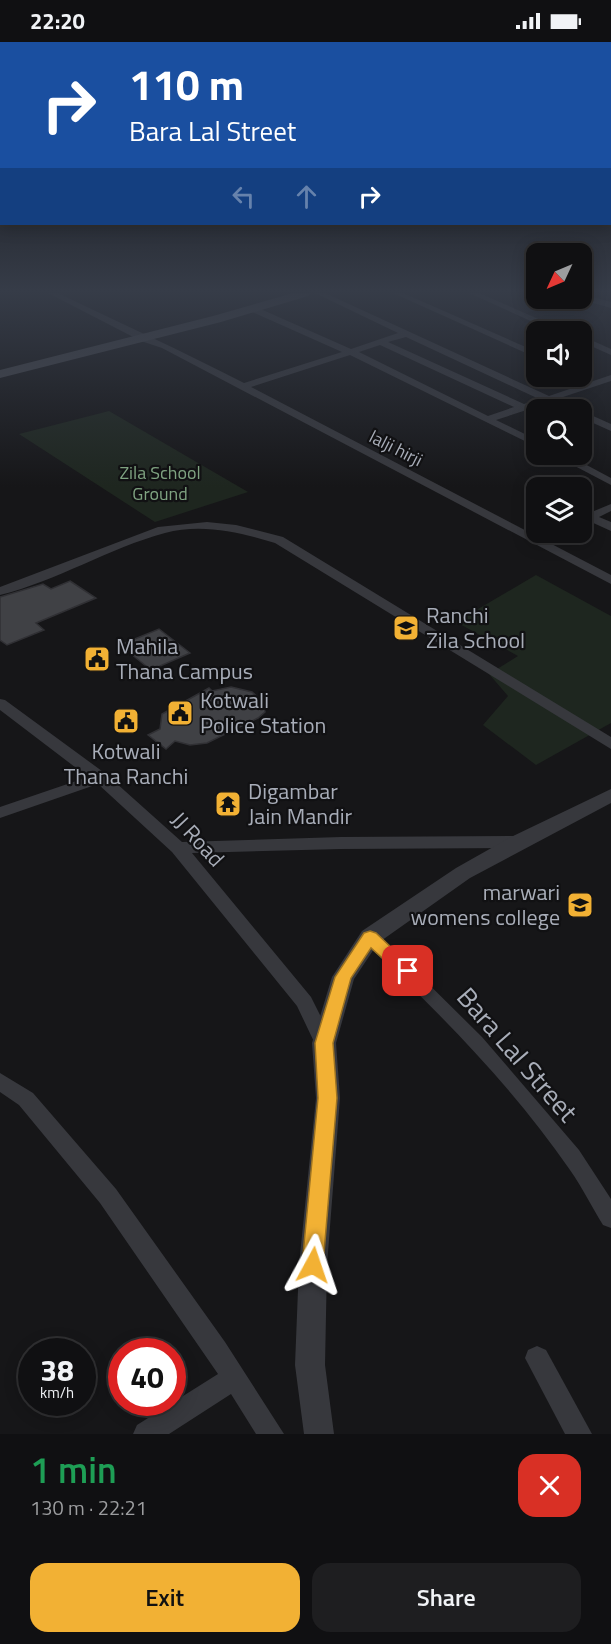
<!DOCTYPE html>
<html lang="en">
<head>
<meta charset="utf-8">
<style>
  body { margin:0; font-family:"Titillium Web",sans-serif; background:#1e1e20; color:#f1f3f6; height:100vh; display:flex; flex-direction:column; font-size:22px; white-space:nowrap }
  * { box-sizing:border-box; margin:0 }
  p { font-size:20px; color:#9c9d9f }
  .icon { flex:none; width:33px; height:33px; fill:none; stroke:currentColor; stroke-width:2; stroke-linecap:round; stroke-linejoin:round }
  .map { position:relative; height:1392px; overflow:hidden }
  .details { display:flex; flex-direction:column; background:#101012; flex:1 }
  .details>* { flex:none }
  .guide { position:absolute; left:0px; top:0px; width:612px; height:183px; box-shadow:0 3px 15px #0003,0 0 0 2px #303032; background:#1a4fa0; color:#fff; overflow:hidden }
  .needle { width:39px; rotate:226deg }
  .buttons { position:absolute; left:526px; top:201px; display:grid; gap:12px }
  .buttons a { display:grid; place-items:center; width:66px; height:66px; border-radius:12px; background:#101012; box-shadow:0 3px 15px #0003,0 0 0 2px #303032; font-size:30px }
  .speed { position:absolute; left:18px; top:1296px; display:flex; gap:12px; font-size:30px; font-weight:700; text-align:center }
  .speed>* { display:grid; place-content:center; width:78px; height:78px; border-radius:50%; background:#101012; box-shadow:0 3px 15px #0003,0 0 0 2px #303032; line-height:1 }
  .speed small { font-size:15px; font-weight:400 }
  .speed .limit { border:9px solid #d22; background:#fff; color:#111 }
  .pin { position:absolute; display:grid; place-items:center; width:51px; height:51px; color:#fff; margin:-26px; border-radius:12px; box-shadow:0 3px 9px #0006 }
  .me { position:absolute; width:66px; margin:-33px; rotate:5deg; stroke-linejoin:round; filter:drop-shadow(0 0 4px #0008) }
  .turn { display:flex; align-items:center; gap:21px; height:126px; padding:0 30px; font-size:27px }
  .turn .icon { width:78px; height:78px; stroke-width:2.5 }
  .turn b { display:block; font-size:42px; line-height:51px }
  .lanes { display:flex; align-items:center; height:57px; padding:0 30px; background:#0003; justify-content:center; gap:30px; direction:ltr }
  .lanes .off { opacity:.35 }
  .round { display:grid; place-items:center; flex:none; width:63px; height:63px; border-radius:18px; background:#1e1e20 }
  .overview { display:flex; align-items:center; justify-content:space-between; height:102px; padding:0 30px }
  h1 { font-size:36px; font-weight:600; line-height:45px; color:#1e9e55 }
  .cta { display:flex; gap:12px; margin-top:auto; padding:12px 30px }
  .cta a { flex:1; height:69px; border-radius:18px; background:#f2b134; color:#111; font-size:24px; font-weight:600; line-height:69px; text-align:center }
  .cta a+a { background:#1e1e20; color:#f1f3f6 }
  .status { display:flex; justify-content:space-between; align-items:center; height:42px; padding:0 30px; background:#101012; direction:ltr }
  .status svg { height:16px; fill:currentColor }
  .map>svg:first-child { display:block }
</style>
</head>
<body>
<div class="status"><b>22:20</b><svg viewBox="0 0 49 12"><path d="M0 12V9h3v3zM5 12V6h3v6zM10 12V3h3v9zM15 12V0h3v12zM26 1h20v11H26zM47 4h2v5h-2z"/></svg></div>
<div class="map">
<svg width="611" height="1392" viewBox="0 0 611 1392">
  <rect width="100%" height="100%" fill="#161618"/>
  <!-- green -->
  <g fill="#1e261f">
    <polygon points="109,369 248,450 155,480 19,392"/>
    <polygon points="536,533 611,574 611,681 536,723 483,683 508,654 489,632 518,614 456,580"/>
  </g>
  <!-- building -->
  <g fill="#404145" stroke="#303034" stroke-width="1.5">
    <polygon points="70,539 96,556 36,581 44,588 7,603 0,598 0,555 43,542 51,547"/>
    <polygon points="159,587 190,611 151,628 120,603"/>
    <polygon points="231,645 252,650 263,660 265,670 258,676 207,701 190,703 175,699 166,707 148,693 160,687 162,672 209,646 212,649"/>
  </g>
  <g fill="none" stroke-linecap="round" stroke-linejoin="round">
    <!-- minor -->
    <g fill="#37383d" fill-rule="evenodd">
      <path d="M 48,251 L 58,251 C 120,281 182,309 244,341 L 342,310 L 250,269 L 250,265 L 256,265 L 351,307 L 398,291 L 315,251 L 325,251 L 549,354 L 611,333 L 611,339 L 557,357 L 577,368 L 563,368 L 548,361 L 496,378 L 537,398 L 537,405 L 350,313 L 251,345 L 611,533 L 611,542 L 162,306 L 141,299 ZM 406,295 L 539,357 L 524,362 L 388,300 ZM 380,303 L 514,365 L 488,374 L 359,310 Z"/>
      <polygon points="393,251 403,251 537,310 537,316"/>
      <polygon points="469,251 479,251 568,290 555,290"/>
      <polygon points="582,252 611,260 611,266 579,257 582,256"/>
      <polygon points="582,294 611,307 611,313 582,300"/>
      <polygon points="582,369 611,382 611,389 582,376"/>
      <polygon points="552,412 566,412 611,436 611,443"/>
      <polygon points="611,462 611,469 599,475 611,480 611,489 589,479 582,482 582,474"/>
      <path d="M 207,480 L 236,483 L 283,495 L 611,695 L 611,707 L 275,501 C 240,490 201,481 165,491 C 109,506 57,539 0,553 L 0,545 L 158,485 Z"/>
      <polygon points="0,657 5,658 106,732 182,800 341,795 518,794 524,796 526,800 524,804 518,806 341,807 192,811 311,955 334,1001 331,1006 324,1009 317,1006 297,964 172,810 98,742 0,776 0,765 88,735 0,668"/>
      <path d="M 370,888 L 376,890 L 482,995 L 579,1108 L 611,1157 L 611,1186 L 603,1183 C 592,1165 582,1145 570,1128 C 512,1044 438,969 364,900 L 361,895 L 364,890 Z"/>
      <polygon points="0,1031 33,1051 116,1147 225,1300 284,1392 256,1392 231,1352 169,1392 133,1392 137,1383 218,1332 100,1161 19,1063 0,1050"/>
      <polygon points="537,1304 546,1308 592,1392 565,1392 525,1316 528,1308"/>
    </g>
    <!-- tertiary -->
    <polygon fill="#37383d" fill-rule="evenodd" points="611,747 611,761 470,836 378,901 354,937 336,1001 340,1056 327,1223 325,1323 334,1392 304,1392 295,1323 299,1223 316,1056 312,1001 332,935 362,889 456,826 511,795"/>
    <!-- secondary -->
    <polygon fill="#45474d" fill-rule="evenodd" points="293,251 310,251 308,254 221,280 0,336 0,328 213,274"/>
  </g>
  <!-- sky -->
  <linearGradient id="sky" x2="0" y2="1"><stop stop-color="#0c0c0d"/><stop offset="0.56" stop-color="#363c48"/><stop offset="1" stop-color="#363c48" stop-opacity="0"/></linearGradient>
  <rect width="611" height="445" fill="url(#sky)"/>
  <!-- route -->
  <polygon fill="#f2b134" stroke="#9d7322" stroke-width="1.5" points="370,889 376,891 416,929 414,934 408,936 402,934 371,906 351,936 333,1001 337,1056 323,1223 320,1230 313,1232 305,1230 302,1223 318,1056 315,1001 335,935 364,891"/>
  <!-- icons -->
  <defs>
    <g id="school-square" transform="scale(1.35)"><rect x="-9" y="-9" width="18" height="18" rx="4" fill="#f2b134" stroke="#111113"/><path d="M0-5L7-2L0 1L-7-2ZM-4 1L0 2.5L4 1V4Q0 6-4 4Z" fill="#111"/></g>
    <g id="civic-square" transform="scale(1.35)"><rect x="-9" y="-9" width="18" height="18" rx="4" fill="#f2b134" stroke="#111113"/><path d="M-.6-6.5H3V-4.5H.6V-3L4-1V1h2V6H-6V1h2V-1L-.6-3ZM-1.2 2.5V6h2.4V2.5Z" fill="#111"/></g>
    <g id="temple-square" transform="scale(1.35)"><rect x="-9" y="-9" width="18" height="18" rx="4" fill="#f2b134" stroke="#111113"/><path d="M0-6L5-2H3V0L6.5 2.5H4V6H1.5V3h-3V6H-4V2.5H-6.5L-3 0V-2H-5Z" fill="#111"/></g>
    <g id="university-square" transform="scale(1.35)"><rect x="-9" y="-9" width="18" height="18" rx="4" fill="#f2b134" stroke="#111113"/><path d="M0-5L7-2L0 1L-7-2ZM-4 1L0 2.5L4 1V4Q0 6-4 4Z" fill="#111"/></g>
  </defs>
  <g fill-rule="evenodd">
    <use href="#school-square" x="406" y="586"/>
    <use href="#civic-square" x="97" y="617"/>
    <use href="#civic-square" x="180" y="671"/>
    <use href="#civic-square" x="126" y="679"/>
    <use href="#temple-square" x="228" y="762"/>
    <use href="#university-square" x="580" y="863"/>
  </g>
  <g text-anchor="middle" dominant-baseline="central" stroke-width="4.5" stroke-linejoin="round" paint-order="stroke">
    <!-- far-street labels -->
    <g font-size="18" fill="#a8adb8" stroke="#111113">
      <text transform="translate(396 406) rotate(27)">lalji hirji</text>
    </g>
    <!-- far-park labels -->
    <g font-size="18" fill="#7fa381" stroke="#111113">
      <text x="160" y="430">Zila School<tspan x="160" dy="21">Ground</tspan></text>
    </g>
    <!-- poi labels -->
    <g font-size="22" fill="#a8adb8" stroke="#111113" text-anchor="start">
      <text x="426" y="573">Ranchi<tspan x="426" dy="25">Zila School</tspan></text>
      <text x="116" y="604">Mahila<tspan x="116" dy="25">Thana Campus</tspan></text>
      <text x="200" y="658">Kotwali<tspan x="200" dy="25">Police Station</tspan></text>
      <text x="126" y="709" text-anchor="middle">Kotwali<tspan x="126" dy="25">Thana Ranchi</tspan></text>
      <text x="248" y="749">Digambar<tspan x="248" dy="25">Jain Mandir</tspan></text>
      <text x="560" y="850" text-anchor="end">marwari<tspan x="560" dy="25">womens college</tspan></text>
    </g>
    <!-- street labels -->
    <g font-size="22" fill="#a8adb8" stroke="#111113">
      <text transform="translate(198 797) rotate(47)">JJ Road</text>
    </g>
    <!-- near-street labels -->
    <g font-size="27" fill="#a8adb8" stroke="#111113">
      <text transform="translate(518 1012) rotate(49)">Bara Lal Street</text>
    </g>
  </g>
</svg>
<div class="buttons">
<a><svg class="needle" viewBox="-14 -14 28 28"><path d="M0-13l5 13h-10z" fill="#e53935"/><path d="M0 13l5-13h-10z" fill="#9c9d9f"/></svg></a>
<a><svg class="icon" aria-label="sound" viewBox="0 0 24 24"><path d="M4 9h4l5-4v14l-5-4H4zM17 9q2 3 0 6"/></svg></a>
<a><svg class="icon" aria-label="search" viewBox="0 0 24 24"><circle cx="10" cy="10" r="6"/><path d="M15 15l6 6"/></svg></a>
<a><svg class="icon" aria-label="layers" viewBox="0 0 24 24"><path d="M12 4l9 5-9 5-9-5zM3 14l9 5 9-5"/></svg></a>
</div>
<div class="speed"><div>38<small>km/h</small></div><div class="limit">40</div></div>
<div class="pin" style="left:408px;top:929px;background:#d93025"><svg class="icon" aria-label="arrive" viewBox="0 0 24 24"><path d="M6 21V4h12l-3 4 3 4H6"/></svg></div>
<svg class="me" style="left:313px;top:1223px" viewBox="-20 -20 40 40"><path d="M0-17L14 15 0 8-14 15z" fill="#f2b134" stroke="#fff" stroke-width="4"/></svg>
<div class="guide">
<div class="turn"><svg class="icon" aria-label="right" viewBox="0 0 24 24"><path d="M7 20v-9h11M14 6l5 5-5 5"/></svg><div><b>110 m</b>Bara Lal Street</div></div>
<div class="lanes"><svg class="icon off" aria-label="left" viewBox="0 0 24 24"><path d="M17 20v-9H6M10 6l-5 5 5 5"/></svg><svg class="icon off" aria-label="ahead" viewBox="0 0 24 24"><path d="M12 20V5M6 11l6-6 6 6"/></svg><svg class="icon" aria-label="right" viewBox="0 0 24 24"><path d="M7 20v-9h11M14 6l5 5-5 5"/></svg></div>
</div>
</div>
<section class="details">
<div class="overview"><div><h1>1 min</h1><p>130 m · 22:21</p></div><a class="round" style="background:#d93025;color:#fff"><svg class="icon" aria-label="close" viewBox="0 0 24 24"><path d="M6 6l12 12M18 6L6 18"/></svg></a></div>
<div class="cta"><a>Exit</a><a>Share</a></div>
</section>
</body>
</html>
